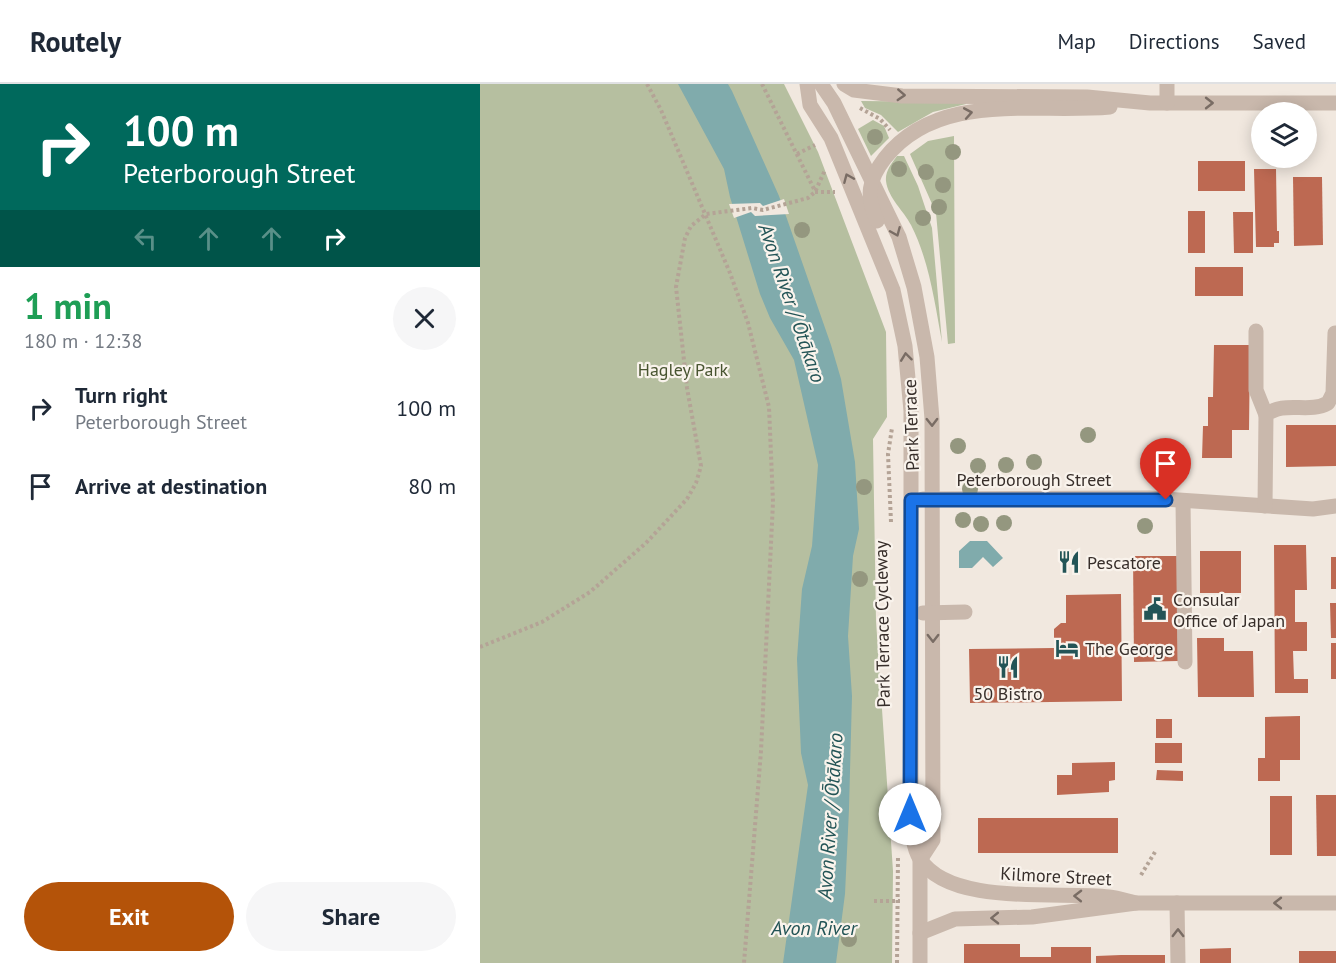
<!DOCTYPE html>
<html lang="en">
<head>
<meta charset="utf-8">
<style>
  body { margin:0; font-family:"PT Sans",sans-serif; background:#f6f6f7; color:#1f2937; height:100vh; display:flex; flex-direction:column; font-size:22px; white-space:nowrap }
  * { box-sizing:border-box; margin:0 }
  p { font-size:20px; color:#747a83 }
  .icon { flex:none; width:33px; height:33px; fill:none; stroke:currentColor; stroke-width:2; stroke-linecap:round; stroke-linejoin:round }
  .map { position:relative; flex:1; overflow:hidden }
  .side { display:flex; flex-direction:column; background:#fff; width:480px }
  .side>* { flex:none }
  .guide { background:#00695c; color:#fff; overflow:hidden }
  .fabs { position:absolute; left:771px; top:18px; display:grid; gap:12px }
  .fabs a { display:grid; place-items:center; width:66px; height:66px; border-radius:50%; background:#fff; box-shadow:0 3px 15px #0003; font-size:30px }
  .pin { position:absolute; display:grid; place-items:center; width:51px; height:51px; color:#fff; margin:-62px -26px; border-radius:50% 50% 50% 0; rotate:-45deg; box-shadow:0 0 6px #0007 }
  .pin .icon { rotate:45deg }
  .me { position:absolute; width:66px; margin:-33px; rotate:0deg; stroke-linejoin:round; filter:drop-shadow(0 0 4px #0008) }
  .turn { display:flex; align-items:center; gap:21px; height:126px; padding:0 24px; font-size:27px }
  .turn .icon { width:78px; height:78px; stroke-width:2.5 }
  .turn b { display:block; font-size:42px; line-height:51px }
  .lanes { display:flex; align-items:center; height:57px; padding:0 24px; background:#0003; justify-content:center; gap:30px; direction:ltr }
  .lanes .off { opacity:.35 }
  .round { display:grid; place-items:center; flex:none; width:63px; height:63px; border-radius:32px; background:#f6f6f7 }
  .head { display:flex; align-items:center; justify-content:space-between; height:102px; padding:0 24px }
  h1 { font-size:36px; font-weight:700; line-height:45px; color:#1e9e55 }
  .cta { display:flex; gap:12px; margin-top:auto; padding:12px 24px }
  .cta a { flex:1; height:69px; border-radius:36px; background:#b45309; color:#fff; font-size:24px; font-weight:700; line-height:69px; text-align:center }
  .cta a+a { background:#f6f6f7; color:#1f2937 }
  ul { padding:0; list-style:none }
  li { display:flex; align-items:center; gap:18px; height:78px; padding:0 24px }
  li div { flex:1 }
  li b { display:block; font-size:22px }
  li em { font-style:normal }
  header { display:flex; align-items:center; gap:36px; box-sizing:border-box; height:84px; padding:0 30px; background:#fff; border-bottom:2px solid #e0e1e3 }
  header strong { font-size:28px }
  nav { display:flex; gap:33px; margin-inline-start:auto; font-size:21px }
  main { display:flex; flex:1; min-height:0 }
  .map>svg:first-child { display:block }
</style>
</head>
<body>
<header>
<strong>Routely</strong>
<nav><a>Map</a><a>Directions</a><a>Saved</a></nav>
</header>
<main>
<section class="side">
<div class="guide">
<div class="turn"><svg class="icon" aria-label="right" viewBox="0 0 24 24"><path d="M7 20v-9h11M14 6l5 5-5 5"/></svg><div><b>100 m</b>Peterborough Street</div></div>
<div class="lanes"><svg class="icon off" aria-label="left" viewBox="0 0 24 24"><path d="M17 20v-9H6M10 6l-5 5 5 5"/></svg><svg class="icon off" aria-label="ahead" viewBox="0 0 24 24"><path d="M12 20V5M6 11l6-6 6 6"/></svg><svg class="icon off" aria-label="ahead" viewBox="0 0 24 24"><path d="M12 20V5M6 11l6-6 6 6"/></svg><svg class="icon" aria-label="right" viewBox="0 0 24 24"><path d="M7 20v-9h11M14 6l5 5-5 5"/></svg></div>
</div>
<div class="head"><div><h1>1 min</h1><p>180 m · 12:38</p></div><a class="round"><svg class="icon" aria-label="close" viewBox="0 0 24 24"><path d="M6 6l12 12M18 6L6 18"/></svg></a></div>
<ul>
<li><svg class="icon" aria-label="right" viewBox="0 0 24 24"><path d="M7 20v-9h11M14 6l5 5-5 5"/></svg><div><b>Turn right</b><p>Peterborough Street</p></div><em>100 m</em></li>
<li><svg class="icon" aria-label="arrive" viewBox="0 0 24 24"><path d="M6 21V4h12l-3 4 3 4H6"/></svg><div><b>Arrive at destination</b></div><em>80 m</em></li>
</ul>
<div class="cta"><a>Exit</a><a>Share</a></div>
</section>
<div class="map">
<svg width="856" height="879" viewBox="0 0 856 879">
  <rect width="100%" height="100%" fill="#f1e8df"/>
  <!-- green -->
  <g fill="#b6bfa0">
    <polygon points="0,0 304,0 338,68 406,248 407,333 393,355 396,537 413,787 412,879 0,879"/>
    <polygon points="381,17 486,18 486,20 453,28 418,48 401,31 385,24"/>
    <polygon points="393,36 404,42 409,54 391,72 378,45"/>
    <polygon points="474,52 475,259 468,260 456,129 430,70 448,57"/>
    <path d="M 417,72 L 424,72 L 438,102 L 452,144 L 462,258 C 455,220 449,176 431,141 C 424,127 408,114 406,97 C 405,87 412,79 417,72 Z"/>
  </g>
  <!-- water -->
  <g fill="#80abac">
    <polygon points="198,0 248,0 252,7 299,112 351,261 361,295 375,378 379,445 373,472 368,552 372,612 369,725 365,810 356,879 303,879 328,701 321,669 317,575 322,505 332,462 338,381 314,276 290,234 280,210 250,113 244,85"/>
    <polygon points="490,457 507,457 523,474 513,483 503,473 492,484 479,484 479,467"/>
  </g>
  <!-- pier -->
  <polygon fill="#f1e8df" points="304,115 309,130 275,132 271,128 254,134 249,120 280,119 283,122"/>
  <!-- building -->
  <g fill="#bd6952">
    <rect x="718" y="77" width="47" height="30"/>
    <polygon points="774,85 796,85 797,147 799,147 799,159 794,159 794,163 776,163"/>
    <polygon points="813,93 842,93 843,161 814,162"/>
    <rect x="708" y="127" width="17" height="42"/>
    <polygon points="753,128 773,128 773,169 754,169"/>
    <rect x="715" y="183" width="48" height="29"/>
    <polygon points="734,261 770,261 769,346 752,346 752,374 722,374 723,342 728,342 728,313 733,313"/>
    <polygon points="806,341 856,341 856,382 806,383"/>
    <polygon points="794,461 826,461 827,506 815,506 815,538 827,538 827,567 813,567 814,595 828,595 828,609 795,609"/>
    <rect x="720" y="467" width="41" height="42"/>
    <polygon points="653,472 697,472 698,577 654,578"/>
    <rect x="851" y="473" width="5" height="32"/>
    <polygon points="641,510 642,617 490,619 489,565 574,564 574,545 581,539 586,539 586,511"/>
    <polygon points="850,519 856,519 856,554 851,554"/>
    <polygon points="717,554 744,554 744,567 773,567 774,613 718,613"/>
    <rect x="851" y="559" width="5" height="36"/>
    <polygon points="820,632 820,676 800,676 800,697 778,697 778,674 785,674 785,633"/>
    <rect x="676" y="635" width="16" height="19"/>
    <rect x="675" y="659" width="27" height="20"/>
    <polygon points="635,678 635,696 629,697 629,708 577,711 577,691 592,691 592,679"/>
    <polygon points="677,686 703,687 703,697 676,696"/>
    <polygon points="836,711 856,711 856,772 837,772"/>
    <rect x="790" y="712" width="22" height="59"/>
    <rect x="498" y="734" width="140" height="35"/>
    <polygon points="484,860 540,860 540,873 571,873 571,863 611,863 611,879 484,879"/>
    <polygon points="751,864 751,879 720,879 720,865"/>
    <rect x="819" y="867" width="37" height="12"/>
    <polygon points="641,871 685,871 685,879 616,879 616,872"/>
  </g>
  <g fill="none" stroke-linecap="round" stroke-linejoin="round">
    <!-- path -->
    <g stroke="#b4a396" stroke-width="4" stroke-dasharray="3 3" stroke-linecap="butt">
      <polyline points="167,0 181,26 250,189 268,239 289,323 293,418 281,667 264,879"/>
      <polyline points="282,0 335,107"/>
      <polyline points="380,24 400,35 410,46"/>
      <polyline points="317,70 335,61"/>
      <polyline points="335,108 355,108"/>
      <polyline points="411,438 408,370 412,344"/>
      <polyline points="0,563 62,538 110,508 166,459 207,415 216,399 221,382 207,304 196,203 205,154 211,142 226,130 272,124 283,126 328,114 335,108 345,86"/>
      <polyline points="661,791 675,768"/>
      <polyline points="394,817 420,817"/>
      <polyline points="417,879 418,772"/>
    </g>
    <!-- minor -->
    <g stroke="#c9b8ac" stroke-width="15">
      <path d="M 327,0 L 330,21 L 351,54 L 413,206 L 425,262 L 431,327 L 431,730 C 432,745 432,762 440,775 C 470,823 581,807 629,813 C 638,814 647,817 656,819"/>
      <polyline points="341,0 354,19 419,153 434,203 447,273 452,335 453,756 440,776 440,879"/>
      <polyline points="364,0 374,6 422,12 607,13 670,19 856,19"/>
      <polyline points="687,0 687,19"/>
      <path d="M 397,137 C 386,112 388,96 405,74 C 459,6 554,30 630,23"/>
      <polyline points="776,247 776,306 786,331"/>
      <polyline points="443,415 669,414 833,425 856,422"/>
      <polyline points="703,417 705,578"/>
      <path d="M 785,422 L 786,331 C 804,316 829,330 848,319 L 853,309 L 855,249"/>
      <polyline points="443,529 485,528"/>
      <polyline points="697,819 698,879"/>
      <polyline points="440,849 475,835 552,833 656,819 856,819"/>
    </g>
  </g>
  <!-- trees -->
  <g fill="#94977f">
    <circle cx="395" cy="53" r="8"/>
    <circle cx="473" cy="68" r="8"/>
    <circle cx="419" cy="85" r="8"/>
    <circle cx="446" cy="88" r="8"/>
    <circle cx="463" cy="101" r="8"/>
    <circle cx="459" cy="123" r="8"/>
    <circle cx="443" cy="134" r="8"/>
    <circle cx="322" cy="146" r="8"/>
    <circle cx="608" cy="351" r="8"/>
    <circle cx="478" cy="362" r="8"/>
    <circle cx="554" cy="378" r="8"/>
    <circle cx="526" cy="381" r="8"/>
    <circle cx="498" cy="382" r="8"/>
    <circle cx="384" cy="403" r="8"/>
    <circle cx="490" cy="405" r="8"/>
    <circle cx="483" cy="436" r="8"/>
    <circle cx="524" cy="439" r="8"/>
    <circle cx="501" cy="440" r="8"/>
    <circle cx="665" cy="442" r="8"/>
    <circle cx="380" cy="495" r="8"/>
    <circle cx="369" cy="855" r="8"/>
  </g>
  <!-- one-way arrows -->
  <defs><path id="oneway-chevron" d="M-2-3.5L2.5 0L-2 3.5" fill="none" stroke-width="1.6" stroke-linecap="round" stroke-linejoin="round" transform="scale(1.5)"/></defs>
  <g stroke="#796c64">
    <use href="#oneway-chevron" transform="translate(421 11) rotate(3)"/>
    <use href="#oneway-chevron" transform="translate(729 19)"/>
    <use href="#oneway-chevron" transform="translate(488 29) rotate(-10)"/>
    <use href="#oneway-chevron" transform="translate(368 94) rotate(-113)"/>
    <use href="#oneway-chevron" transform="translate(416 148) rotate(67)"/>
    <use href="#oneway-chevron" transform="translate(426 273) rotate(-97)"/>
    <use href="#oneway-chevron" transform="translate(452 338) rotate(89)"/>
    <use href="#oneway-chevron" transform="translate(453 554) rotate(90)"/>
    <use href="#oneway-chevron" transform="translate(598 812) rotate(-179)"/>
    <use href="#oneway-chevron" transform="translate(798 819) rotate(180)"/>
    <use href="#oneway-chevron" transform="translate(515 834) rotate(179)"/>
    <use href="#oneway-chevron" transform="translate(698 849) rotate(-90)"/>
  </g>
  <g fill="none" stroke-linecap="round" stroke-linejoin="round">
    <!-- route casing -->
    <g stroke="#114b97" stroke-width="15">
      <polyline id="route" points="430,730 431,416 686,416"/>
    </g>
    <!-- route -->
    <use href="#route" stroke="#1a73e8" stroke-width="10"/>
  </g>
  <!-- icons -->
  <defs>
    <g id="restaurant-bare" transform="scale(1.8)"><path d="M-5-6h1v4h1v-4h1v4h1v-4h1v5L-1.5 .5V6h-2V.5L-5-1ZM5-6V6H3V1.5H1.5Q1.5-4 5-6Z" fill="#235456" stroke="#f9f3ec" stroke-width="2.5" paint-order="stroke"/></g>
    <g id="civic-bare" transform="scale(1.8)"><path d="M-.6-6.5H3V-4.5H.6V-3L4-1V1h2V6H-6V1h2V-1L-.6-3ZM-1.2 2.5V6h2.4V2.5Z" fill="#235456" stroke="#f9f3ec" stroke-width="2.5" paint-order="stroke"/></g>
    <g id="hotel-bare" transform="scale(1.8)"><path d="M-6-4.5h1.5V1H6V5H4.5V3h-9V5H-6ZM-4 0a1.8 1.8 0 1 1 3.6 0ZM.5 0V-2.5h3Q6-2.5 6 0Z" fill="#235456" stroke="#f9f3ec" stroke-width="2.5" paint-order="stroke"/></g>
  </defs>
  <g fill-rule="evenodd">
    <use href="#restaurant-bare" x="589" y="478"/>
    <use href="#civic-bare" x="675" y="525"/>
    <use href="#hotel-bare" x="587" y="564"/>
    <use href="#restaurant-bare" x="528" y="583"/>
  </g>
  <g text-anchor="middle" dominant-baseline="central" stroke-width="4.5" stroke-linejoin="round" paint-order="stroke">
    <!-- park labels -->
    <g font-size="18" fill="#485430" stroke="#f9f3ec">
      <text x="203" y="285">Hagley Park</text>
    </g>
    <!-- street labels -->
    <g font-size="18" fill="#372e2a" stroke="#f9f3ec">
      <text transform="translate(431 341) rotate(-92)">Park Terrace</text>
      <text x="554" y="395">Peterborough Street</text>
      <text transform="translate(402 540) rotate(-91)">Park Terrace Cycleway</text>
      <text transform="translate(576 792) rotate(3)">Kilmore Street</text>
    </g>
    <!-- poi labels -->
    <g font-size="18" fill="#372e2a" stroke="#f9f3ec" text-anchor="start">
      <text x="607" y="478">Pescatore</text>
      <text x="693" y="515">Consular<tspan x="693" dy="21">Office of Japan</tspan></text>
      <text x="605" y="564">The George</text>
      <text x="528" y="609" text-anchor="middle">50 Bistro</text>
    </g>
    <!-- water labels -->
    <g font-size="20" font-style="italic" fill="#235456" stroke="#f9f3ec">
      <text transform="translate(312 219) rotate(71)">Avon River / Ōtākaro</text>
      <text transform="translate(350 732) rotate(-86)">Avon River / Ōtākaro</text>
      <text x="334" y="844">Avon River</text>
    </g>
  </g>
</svg>
<div class="fabs">
<a><svg class="icon" aria-label="layers" viewBox="0 0 24 24"><path d="M12 4l9 5-9 5-9-5zM3 14l9 5 9-5"/></svg></a>
</div>
<div class="pin" style="left:686px;top:416px;background:#d93025"><svg class="icon" aria-label="arrive" viewBox="0 0 24 24"><path d="M6 21V4h12l-3 4 3 4H6"/></svg></div>
<svg class="me" style="left:430px;top:730px" viewBox="-20 -20 40 40"><circle r="19" fill="#fff"/><path d="M0-13L10 11 0 6-10 11z" fill="#1a73e8"/></svg>
</div>
</main>
</body>
</html>
